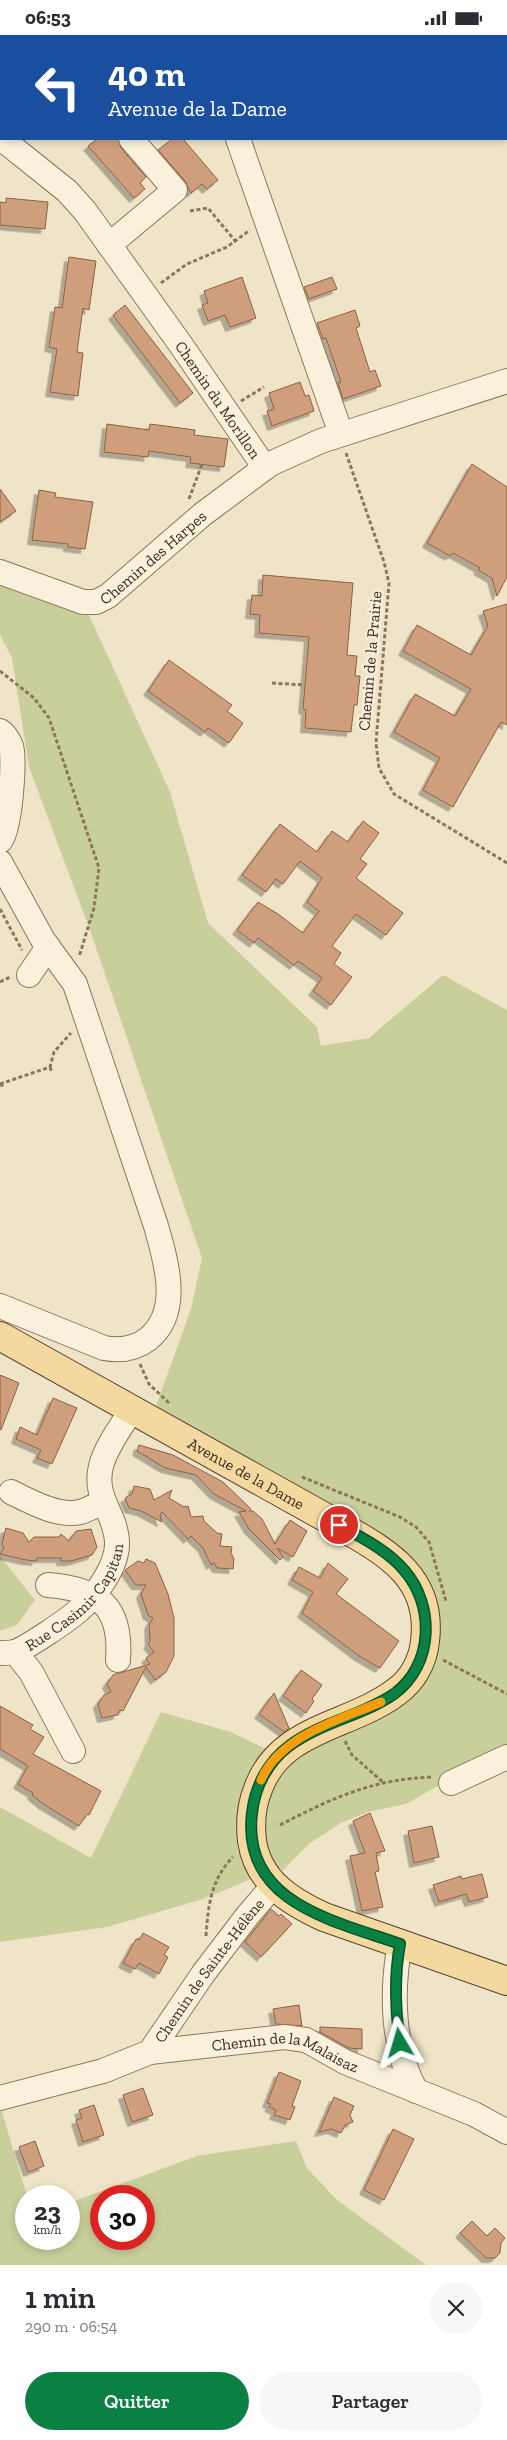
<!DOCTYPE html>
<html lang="fr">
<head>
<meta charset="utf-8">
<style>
  body { margin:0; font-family:"Zilla Slab",serif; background:#f7f7f7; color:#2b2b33; height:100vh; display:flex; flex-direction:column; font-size:19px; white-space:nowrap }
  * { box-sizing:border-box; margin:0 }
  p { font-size:16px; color:#7c7c81 }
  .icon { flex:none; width:28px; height:28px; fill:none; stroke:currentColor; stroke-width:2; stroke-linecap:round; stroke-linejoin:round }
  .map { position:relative; height:2230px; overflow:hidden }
  .panel { display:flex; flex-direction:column; background:#fff; flex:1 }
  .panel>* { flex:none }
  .guide { position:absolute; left:0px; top:0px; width:508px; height:105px; box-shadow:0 2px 8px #0003; background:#1a4fa0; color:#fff; overflow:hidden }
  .speed { position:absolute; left:15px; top:2150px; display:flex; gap:10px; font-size:25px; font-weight:700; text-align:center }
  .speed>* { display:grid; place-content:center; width:65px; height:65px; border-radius:50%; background:#fff; box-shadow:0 2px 8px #0003; line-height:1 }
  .speed small { font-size:12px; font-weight:400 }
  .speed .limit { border:8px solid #d22; background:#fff; color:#111 }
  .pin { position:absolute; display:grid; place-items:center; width:42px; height:42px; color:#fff; margin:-21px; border:2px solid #fff; border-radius:50%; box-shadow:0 1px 5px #0007 }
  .me { position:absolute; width:55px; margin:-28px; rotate:353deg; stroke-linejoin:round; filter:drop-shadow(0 0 4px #0008) }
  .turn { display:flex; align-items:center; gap:18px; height:105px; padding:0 25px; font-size:22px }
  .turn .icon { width:65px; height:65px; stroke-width:2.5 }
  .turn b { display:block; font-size:35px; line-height:42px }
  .round { display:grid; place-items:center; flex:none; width:52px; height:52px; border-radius:26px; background:#f7f7f7 }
  .summary { display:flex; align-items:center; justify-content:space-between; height:85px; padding:0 25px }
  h1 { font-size:30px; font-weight:600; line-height:38px }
  .button { display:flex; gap:10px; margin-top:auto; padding:10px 25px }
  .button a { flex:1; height:58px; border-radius:30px; background:#0b8043; color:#fff; font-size:20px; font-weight:600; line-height:58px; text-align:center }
  .button a+a { background:#f7f7f7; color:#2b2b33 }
  .status { display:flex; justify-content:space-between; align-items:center; height:35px; padding:0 25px; background:#fff; direction:ltr }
  .status svg { height:14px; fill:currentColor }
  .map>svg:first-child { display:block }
</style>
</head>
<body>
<div class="status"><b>06:53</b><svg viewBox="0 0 49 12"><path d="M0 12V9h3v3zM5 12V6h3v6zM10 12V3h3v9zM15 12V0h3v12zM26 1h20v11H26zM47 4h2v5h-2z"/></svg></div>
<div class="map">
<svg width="507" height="2230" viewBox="0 0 507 2230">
  <defs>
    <filter id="shadow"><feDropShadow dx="-4.5" dy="4.5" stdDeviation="0" flood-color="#0004"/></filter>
  </defs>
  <rect width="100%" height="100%" fill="#f0e4c8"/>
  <!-- green -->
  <g fill="#c9cf9b" fill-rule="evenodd">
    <polygon points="0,547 89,580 170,757 208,888 317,992 321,1011 369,1003 443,940 507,975 507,1712 406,1769 368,1777 341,1788 309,1809 283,1835 269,1828 262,1806 270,1750 295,1719 392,1674 436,1581 429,1545 408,1518 378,1498 233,1419 156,1371 191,1274 202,1223 91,898 29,732 12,623 0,600"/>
    <polygon points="0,1521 35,1565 17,1590 0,1596"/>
    <polygon points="161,1677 231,1697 270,1716 254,1843 200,1865 107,1892 0,1907 0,1772 91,1823"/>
    <path d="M 0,2076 L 2,2077 L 27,2161 L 26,2204 L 69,2204 L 69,2168 L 197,2121 L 296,2106 L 307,2133 L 336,2164 L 426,2230 L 0,2230 ZM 101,2161 L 144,2161 L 144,2204 L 101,2204 Z"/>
  </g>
  <!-- building -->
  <g fill="#cf9f7d" stroke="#8d5f41" filter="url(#shadow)">
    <polygon points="97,104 118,104 121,113 146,142 140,148 145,154 134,163 88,111"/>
    <polygon points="172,104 183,104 218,145 207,154 202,149 191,158 185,146 158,115"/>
    <polygon points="6,163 48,167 45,194 0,190 0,167 6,168"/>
    <polygon points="69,222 96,226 89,275 83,273 77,317 83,318 78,361 50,357 57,314 49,312 55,272 62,273"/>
    <polygon points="242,242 256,283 230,292 225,280 208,286 202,270 208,268 204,256"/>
    <polygon points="332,242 337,254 309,264 304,252"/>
    <polygon points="125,270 193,358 180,368 113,280"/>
    <polygon points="355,275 360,291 356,293 370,337 375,335 381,351 343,364 338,348 341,347 326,303 323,304 317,288"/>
    <polygon points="300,347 305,361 309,360 314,376 272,391 267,376 274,374 269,358"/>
    <polygon points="107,389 149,395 150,389 195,395 194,400 228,404 224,432 190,428 191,422 149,416 148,422 104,417"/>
    <polygon points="472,429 507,452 507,542 497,561 492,543 478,535 480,533 453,518 450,521 427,508"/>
    <polygon points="0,454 16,476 0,487"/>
    <polygon points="39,455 56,458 55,462 93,467 85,514 68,512 68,509 32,505"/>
    <polygon points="263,540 353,548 347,620 357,621 355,641 360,641 357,670 354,670 351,697 305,693 306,675 303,674 309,602 259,598 260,580 250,579 252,560 262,561"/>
    <polygon points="507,569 507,690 501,687 453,772 423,755 440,723 394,697 415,659 455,681 471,654 403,616 417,590 471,620 488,591 483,576"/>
    <polygon points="169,625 232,670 227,676 243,688 229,708 208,693 205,697 148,656"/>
    <polygon points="363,786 379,798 360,824 367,829 356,843 403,878 386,900 356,879 332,911 341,918 334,929 352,942 331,970 313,956 322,943 298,926 294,930 258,903 254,908 237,895 258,867 278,879 303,898 319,876 307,867 322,843 300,826 283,849 276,844 266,857 242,840 280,789 317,817 332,796 348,807"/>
    <polygon points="0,1340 19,1348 1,1395 0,1394"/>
    <polygon points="53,1363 77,1373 52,1429 37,1423 41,1415 16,1404 20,1392 37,1400"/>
    <polygon points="139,1410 173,1420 223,1447 251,1474 249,1476 253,1476 262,1484 275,1509 290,1485 307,1496 293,1522 277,1513 283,1522 280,1525 249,1494 239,1477 246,1476 214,1459 196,1440 165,1433 137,1416"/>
    <polygon points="134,1451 150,1454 154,1465 172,1455 169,1463 184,1472 188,1471 191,1482 203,1481 204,1486 217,1498 222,1499 220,1511 232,1512 231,1518 234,1524 233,1534 217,1533 214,1528 211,1530 203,1513 191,1501 188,1504 162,1477 160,1481 162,1487 141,1476 129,1473 125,1463 132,1459"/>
    <polygon points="6,1493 23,1498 29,1507 34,1502 59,1502 61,1499 69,1506 76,1496 91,1494 97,1512 92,1520 71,1526 61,1526 61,1523 37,1523 36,1526 26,1525 0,1519 4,1513 2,1508"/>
    <polygon points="146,1524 155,1528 168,1559 174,1583 174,1621 166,1637 155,1645 146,1632 123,1676 120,1675 117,1680 102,1683 98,1669 104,1660 111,1657 107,1649 113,1640 150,1629 146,1623 154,1617 148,1609 150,1606 149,1590 153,1583 148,1580 141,1559 146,1550 136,1550 125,1535 138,1526 144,1528"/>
    <polygon points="328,1528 348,1544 336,1559 399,1606 380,1633 359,1621 302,1578 313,1557 292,1545 299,1532 320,1543"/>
    <polygon points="301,1635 322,1650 312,1664 314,1666 306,1678 283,1661"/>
    <polygon points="274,1658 289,1693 284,1697 259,1679"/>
    <polygon points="0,1671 33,1690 30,1694 44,1702 33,1719 101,1756 89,1780 87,1779 79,1791 43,1769 32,1760 33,1758 18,1749 28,1731 0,1714"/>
    <polygon points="370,1778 385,1816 376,1818 379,1836 375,1837 383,1872 362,1876 350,1821 365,1818 353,1786"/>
    <polygon points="432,1791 439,1822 414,1828 408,1796"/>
    <polygon points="482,1839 488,1862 469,1867 466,1859 439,1867 433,1850 461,1841 462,1844"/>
    <polygon points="271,1874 279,1881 281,1879 292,1889 261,1922 245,1907"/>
    <polygon points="143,1898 169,1912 164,1920 168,1922 159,1939 139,1928 135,1934 123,1928 136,1904 139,1905"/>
    <polygon points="299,1970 302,1991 276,1989 273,1974"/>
    <polygon points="320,1992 362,1994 362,2014 349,2013 320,1997"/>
    <polygon points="279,2037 301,2046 292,2071 295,2072 290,2085 274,2080 276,2075 269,2072 271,2069 267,2068"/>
    <polygon points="143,2053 153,2080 132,2087 123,2060"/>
    <polygon points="334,2062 354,2071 350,2080 353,2087 345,2090 341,2098 332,2094 319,2097"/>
    <polygon points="94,2070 104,2100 83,2107 76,2085 82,2083 79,2075"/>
    <polygon points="393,2094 414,2104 384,2165 364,2155"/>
    <polygon points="35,2106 44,2131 28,2137 19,2112"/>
    <polygon points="472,2186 487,2201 495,2193 505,2203 501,2208 500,2218 495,2223 486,2223 460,2198"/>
  </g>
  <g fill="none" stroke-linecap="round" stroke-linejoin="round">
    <!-- minor casing -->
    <g stroke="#8d765c" stroke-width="26">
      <g id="minor">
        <polyline points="192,0 192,1"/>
        <path id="s1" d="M 2,104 L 67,156 L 85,176 L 181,310 L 265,433"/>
        <polyline points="238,104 341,399"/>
        <polyline points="109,210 175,155 131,104"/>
        <path id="s2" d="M 0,537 L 83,567 L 96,567 L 108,561 L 203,479 L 270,429 L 321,406 L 507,346"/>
        <path d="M 0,696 C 5,699 9,706 11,711 C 15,725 10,798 0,806"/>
        <path d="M 0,827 L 43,905 L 75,949 L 156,1191 C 166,1226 182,1277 148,1304 C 135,1314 120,1316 104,1313 L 0,1271"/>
        <polyline points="29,940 48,912"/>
        <path d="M 11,1457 C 31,1467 58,1482 80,1477 C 88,1475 96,1470 103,1467"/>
        <path d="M 48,1550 C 99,1554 122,1571 118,1625"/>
        <polyline points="15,1617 31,1637 73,1716"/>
        <path id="s3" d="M 0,1618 C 5,1618 11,1618 15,1617 C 28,1612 68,1585 79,1575 C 96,1561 118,1530 117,1507 C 116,1478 93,1463 101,1431 C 106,1411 122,1391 132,1374"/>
        <polyline points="451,1748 507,1722"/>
        <path d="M 400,1909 C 391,1956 392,2013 416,2056"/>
        <path id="s4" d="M 150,2017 L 284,2002 L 306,2005 L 345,2027 L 474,2079 L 507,2097"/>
        <path id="s5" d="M 0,2063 L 103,2036 L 150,2017 L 203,1939 L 248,1880 L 273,1851"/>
      </g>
    </g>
    <!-- major casing -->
    <g stroke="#5b4430" stroke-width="30">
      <g id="major">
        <path id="s6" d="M 0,1301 L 339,1490 C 386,1517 433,1542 425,1606 C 423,1626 413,1645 396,1657 C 350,1692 280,1692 258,1754 C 251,1771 250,1788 252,1806 C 258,1846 289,1866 324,1882 L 507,1946"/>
      </g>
    </g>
    <!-- path -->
    <g stroke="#8d765c" stroke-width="3" stroke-dasharray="4 2.5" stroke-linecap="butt">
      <polyline points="190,176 208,173 236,207"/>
      <polyline points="161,248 187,229 227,212 250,195"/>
      <polyline points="241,366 264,352"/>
      <polyline points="346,418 384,527 389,548 376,708 379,733 394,759 507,828"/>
      <polyline points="189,464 202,429"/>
      <polyline points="0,636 34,663 49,683 99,833 94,873 79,922"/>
      <polyline points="272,648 305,650"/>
      <polyline points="0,874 22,915"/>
      <polyline points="0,947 10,942"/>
      <polyline points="50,1032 52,1038"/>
      <polyline points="1,1048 3,1054"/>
      <polyline points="0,1049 50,1032 54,1017 71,998"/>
      <polyline points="140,1329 149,1349 169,1368"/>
      <polyline points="302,1442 400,1482 416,1492 429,1507 446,1566"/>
      <polyline points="443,1625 507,1659"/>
      <polyline points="345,1706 352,1720 384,1748"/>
      <path d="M 280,1790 C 332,1763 373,1744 433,1742"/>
      <path d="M 206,1901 C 208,1871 211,1844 233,1822"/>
    </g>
    <!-- minor -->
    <use href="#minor" stroke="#faf1dc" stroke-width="24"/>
    <!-- major -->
    <use href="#major" stroke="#f3d9a0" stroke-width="28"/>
  </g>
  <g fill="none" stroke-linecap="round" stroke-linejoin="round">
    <!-- route casing -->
    <g stroke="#07532c" stroke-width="12">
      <path id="route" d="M 339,1490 C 362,1503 387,1515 404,1535 C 435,1570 434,1630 394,1659 C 362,1681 321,1687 289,1711 C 268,1727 255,1751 252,1778 C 241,1868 335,1886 400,1909 C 394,1942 395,1974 400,2008"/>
    </g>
    <!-- route -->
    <use href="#route" stroke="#0b8043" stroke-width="9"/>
    <!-- slow -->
    <path stroke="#f59e0b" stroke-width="9" d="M 261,1745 C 281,1700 339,1685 381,1667"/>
  </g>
  <g text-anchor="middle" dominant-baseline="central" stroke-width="5" stroke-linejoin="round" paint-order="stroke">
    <!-- street labels -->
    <g font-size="16" fill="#3d2e20" stroke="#f7eed8">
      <text stroke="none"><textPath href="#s1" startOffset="341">Chemin du Morillon</textPath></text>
      <text stroke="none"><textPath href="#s2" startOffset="174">Chemin des Harpes</textPath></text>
      <text transform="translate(370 626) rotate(-85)">Chemin de la Prairie</text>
      <text stroke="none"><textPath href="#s6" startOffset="282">Avenue de la Dame</textPath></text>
      <text stroke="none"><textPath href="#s3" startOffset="99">Rue Casimir Capitan</textPath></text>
      <text stroke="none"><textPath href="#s5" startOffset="258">Chemin de Sainte-Hélène</textPath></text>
      <text stroke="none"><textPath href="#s4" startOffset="139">Chemin de la Malaisaz</textPath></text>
    </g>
  </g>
</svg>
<div class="speed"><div>23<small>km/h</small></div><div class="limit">30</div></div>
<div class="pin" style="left:339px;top:1490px;background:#d93025"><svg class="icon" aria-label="arrive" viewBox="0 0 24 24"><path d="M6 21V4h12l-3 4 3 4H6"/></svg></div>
<svg class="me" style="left:400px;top:2008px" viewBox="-20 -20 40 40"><path d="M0-17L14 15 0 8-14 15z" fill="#0b8043" stroke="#fff" stroke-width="4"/></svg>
<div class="guide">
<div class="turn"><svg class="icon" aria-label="left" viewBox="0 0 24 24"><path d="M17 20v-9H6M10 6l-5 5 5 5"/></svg><div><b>40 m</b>Avenue de la Dame</div></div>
</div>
</div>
<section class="panel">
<div class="summary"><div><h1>1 min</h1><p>290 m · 06:54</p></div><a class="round"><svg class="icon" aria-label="close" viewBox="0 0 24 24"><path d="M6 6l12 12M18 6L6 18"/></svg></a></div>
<div class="button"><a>Quitter</a><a>Partager</a></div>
</section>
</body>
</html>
